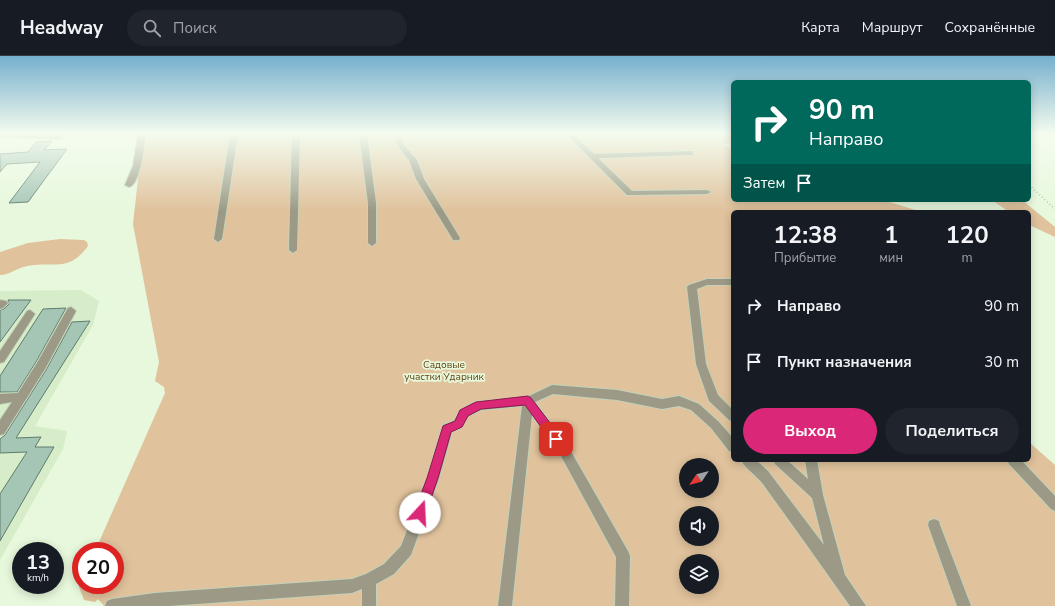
<!DOCTYPE html>
<html lang="ru">
<head>
<meta charset="utf-8">
<style>
  body { margin:0; font-family:"Nunito Sans",sans-serif; background:#20242c; color:#f1f3f6; height:100vh; display:flex; flex-direction:column; font-size:15px; white-space:nowrap }
  * { box-sizing:border-box; margin:0 }
  p { font-size:13px; color:#9ea1a6 }
  .icon { flex:none; width:22px; height:22px; fill:none; stroke:currentColor; stroke-width:2; stroke-linecap:round; stroke-linejoin:round }
  .map { position:relative; flex:1; overflow:hidden }
  .panel { position:absolute; left:731px; top:154px; width:300px; height:252px; display:flex; flex-direction:column; background:#171b24; border-radius:6px; box-shadow:0 2px 10px #0003 }
  .panel>* { flex:none }
  .guide { position:absolute; left:731px; top:24px; width:300px; height:122px; border-radius:6px; box-shadow:0 2px 10px #0003; background:#00695c; color:#fff; overflow:hidden }
  .needle { width:26px; rotate:235deg }
  .buttons { position:absolute; left:679px; top:402px; display:grid; gap:8px }
  .buttons a { display:grid; place-items:center; width:40px; height:40px; border-radius:50%; background:#171b24; box-shadow:0 2px 10px #0003; font-size:20px }
  .speed { position:absolute; left:12px; top:486px; display:flex; gap:8px; font-size:20px; font-weight:700; text-align:center }
  .speed>* { display:grid; place-content:center; width:52px; height:52px; border-radius:50%; background:#171b24; box-shadow:0 2px 10px #0003; line-height:1 }
  .speed small { font-size:10px; font-weight:400 }
  .speed .limit { border:6px solid #d22; background:#fff; color:#111 }
  .pin { position:absolute; display:grid; place-items:center; width:34px; height:34px; color:#fff; margin:-17px; border-radius:8px; box-shadow:0 2px 6px #0006 }
  .me { position:absolute; width:44px; margin:-22px; rotate:20deg; stroke-linejoin:round; filter:drop-shadow(0 0 3px #0008) }
  .turn { display:flex; align-items:center; gap:14px; height:84px; padding:0 12px; font-size:18px }
  .turn .icon { width:52px; height:52px; stroke-width:2.5 }
  .turn b { display:block; font-size:28px; line-height:34px }
  .then { display:flex; align-items:center; height:38px; padding:0 12px; background:#0003; gap:8px; font-size:15px }
  .eta { display:flex; justify-content:space-evenly; align-items:center; height:68px; text-align:center }
  .eta b { font-size:24px; font-weight:700; line-height:28px }
  .action { display:flex; gap:8px; margin-top:auto; padding:8px 12px }
  .action a { flex:1; height:46px; border-radius:24px; background:#db2777; color:#fff; font-size:16px; font-weight:700; line-height:46px; text-align:center }
  .action a+a { background:#20242c; color:#f1f3f6 }
  ul { padding:0; list-style:none }
  li { display:flex; align-items:center; gap:12px; height:56px; padding:0 12px }
  li div { flex:1 }
  li b { display:block; font-size:15px }
  li em { font-style:normal }
  header { display:flex; align-items:center; gap:24px; box-sizing:border-box; height:56px; padding:0 20px; background:#171b24; border-bottom:1px solid #363941 }
  header strong { font-size:19px }
  nav { display:flex; gap:22px; margin-inline-start:auto; font-size:14px }
  .search { width:280px; height:36px; background:#20242c; display:flex; align-items:center; gap:10px; box-sizing:border-box; padding:0 14px; border-radius:22px; color:#9ea1a6; font-size:15px }
  .map>svg:first-child { display:block }
</style>
</head>
<body>
<header>
<strong>Headway</strong>
<div class="search"><svg class="icon" aria-label="search" viewBox="0 0 24 24"><circle cx="10" cy="10" r="6"/><path d="M15 15l6 6"/></svg>Поиск</div>
<nav><a>Карта</a><a>Маршрут</a><a>Сохранённые</a></nav>
</header>
<div class="map">
<svg width="1055" height="550" viewBox="0 0 1055 550">
  <rect width="100%" height="100%" fill="#e7f8dc"/>
  <!-- built -->
  <polygon fill="#d7edca" points="81,234 99,245 93,269 35,370 67,375 63,393 0,504 0,235"/>
  <!-- green -->
  <g fill="#e0c29c" fill-rule="evenodd">
    <path d="M 144,78 L 733,78 L 733,86 L 723,89 L 733,93 L 733,144 L 883,144 L 922,156 L 733,156 L 733,404 L 1029,404 L 1029,386 L 1055,409 L 1055,550 L 104,550 L 98,543 L 95,546 L 84,544 L 79,531 L 81,526 L 81,529 L 115,529 L 115,495 L 95,495 L 165,337 L 164,331 L 155,325 L 159,306 L 133,168 L 140,105 ZM 686,409 L 712,409 L 712,435 L 686,435 ZM 686,457 L 712,457 L 712,483 L 686,483 ZM 686,505 L 712,505 L 712,531 L 686,531 Z"/>
    <polygon points="992,144 1022,144 1055,171 1055,181 1029,169 1029,156 1009,156"/>
    <path d="M 60,183 L 84,184 L 87,186 L 88,190 C 68,217 55,205 27,210 C 17,212 9,219 0,219 L 0,196 L 28,187 Z"/>
  </g>
  <!-- building -->
  <g fill="#a5c5b5" stroke="#5e7c6d">
    <polygon points="52,85 44,94 67,93 28,146 9,147 40,106 7,108 0,116 0,98 28,96 36,86"/>
    <polygon points="8,244 31,244 0,286 0,254 4,253 9,248"/>
    <polygon points="66,252 36,306 17,336 0,336 0,320 43,253"/>
    <polygon points="90,265 16,382 41,381 35,391 54,391 0,485 0,438 27,396 0,397 0,383 5,379 46,314 72,266"/>
  </g>
  <g fill="none" stroke-linecap="round" stroke-linejoin="round">
    <!-- minor casing -->
    <g stroke="#c3d2b9" stroke-width="2">
      <g id="minor">
        <polygon points="0,78 59,79 63,81 59,83 0,81"/>
        <path d="M 138,78 L 146,78 C 144,89 141,128 129,131 L 125,129 L 133,110 Z"/>
        <polygon points="230,78 238,78 222,183 218,186 214,183"/>
        <polygon points="292,78 300,78 297,194 293,197 289,194"/>
        <polygon points="359,78 367,78 376,147 376,187 372,190 368,187 368,147"/>
        <polygon points="394,78 401,78 404,89 417,104 424,123 460,182 459,184 453,184 452,182 416,123 409,104 397,89"/>
        <polygon points="566,78 573,78 594,98 693,95 693,99 690,99 598,102 632,135 707,134 711,136 707,138 627,139"/>
        <polygon points="707,223 733,223 733,229 707,229 697,233 706,308 718,339 733,354 733,366 729,364 709,345 696,308 687,231 689,229"/>
        <polygon points="0,244 6,245 8,247 3,252 0,253"/>
        <polygon points="71,251 76,255 45,313 4,378 0,379 0,364 12,346 0,348 0,338 18,337 37,307 68,252"/>
        <polygon points="30,254 35,258 33,261 4,306 0,307 0,295 27,255"/>
        <polygon points="552,329 617,334 662,343 679,340 699,348 719,366 733,382 733,396 729,395 711,372 691,354 679,350 662,353 617,344 553,338 535,346 569,392 628,495 630,500 629,550 615,550 616,501 561,400 532,359 512,550 498,550 522,350 481,354 468,360 462,371 452,376 439,422 411,499 394,518 376,528 376,550 362,550 362,533 352,537 169,550 105,550 107,545 112,543 155,537 352,523 366,518 384,508 401,490 427,422 443,369 454,365 460,354 475,346 527,341"/>
        <path d="M 741,404 L 756,404 L 768,415 L 824,489 L 812,442 L 775,408 L 773,404 L 787,404 L 808,423 L 805,404 L 817,404 L 823,439 L 845,519 L 866,550 L 850,550 C 822,510 794,471 765,431 C 759,421 746,414 741,404 Z"/>
        <polygon points="1007,404 1021,404 1055,440 1055,455 1051,453 1009,408"/>
        <polygon points="934,463 939,465 940,469 971,550 957,550 928,469 929,465"/>
      </g>
    </g>
    <!-- path -->
    <polyline stroke="#abb9a2" stroke-width="1.5" stroke-dasharray="1 2.5" stroke-linecap="butt" points="1029,129 1055,153"/>
    <!-- minor -->
    <use href="#minor" fill="#9c9a86" fill-rule="evenodd"/>
  </g>
  <!-- sky -->
  <linearGradient id="sky" x2="0" y2="1"><stop stop-color="#75afcd"/><stop offset="0.5" stop-color="#f4fcef"/><stop offset="1" stop-color="#f4fcef" stop-opacity="0"/></linearGradient>
  <rect width="1055" height="155" fill="url(#sky)"/>
  <!-- route -->
  <polygon fill="#db2777" stroke="#8e194d" points="528,340 531,342 560,380 561,383 560,386 556,388 552,386 525,349 481,353 468,360 462,371 451,376 438,422 426,457 424,461 420,463 416,461 414,457 427,422 443,370 455,365 460,354 476,346"/>
  <g text-anchor="middle" dominant-baseline="central" stroke-width="3.5" stroke-linejoin="round" paint-order="stroke">
    <!-- park labels -->
    <g font-size="10" fill="#634414" stroke="#e7f8dc">
      <text x="444" y="309">Садовые<tspan x="444" dy="12">участки Ударник</tspan></text>
    </g>
  </g>
</svg>
<div class="buttons">
<a><svg class="needle" viewBox="-14 -14 28 28"><path d="M0-13l5 13h-10z" fill="#e53935"/><path d="M0 13l5-13h-10z" fill="#9ea1a6"/></svg></a>
<a><svg class="icon" aria-label="sound" viewBox="0 0 24 24"><path d="M4 9h4l5-4v14l-5-4H4zM17 9q2 3 0 6"/></svg></a>
<a><svg class="icon" aria-label="layers" viewBox="0 0 24 24"><path d="M12 4l9 5-9 5-9-5zM3 14l9 5 9-5"/></svg></a>
</div>
<div class="speed"><div>13<small>km/h</small></div><div class="limit">20</div></div>
<div class="pin" style="left:556px;top:383px;background:#d93025"><svg class="icon" aria-label="arrive" viewBox="0 0 24 24"><path d="M6 21V4h12l-3 4 3 4H6"/></svg></div>
<svg class="me" style="left:420px;top:457px" viewBox="-20 -20 40 40"><circle r="19" fill="#fff"/><path d="M0-13L10 11 0 6-10 11z" fill="#db2777"/></svg>
<div class="guide">
<div class="turn"><svg class="icon" aria-label="right" viewBox="0 0 24 24"><path d="M7 20v-9h11M14 6l5 5-5 5"/></svg><div><b>90 m</b>Направо</div></div>
<div class="then">Затем<svg class="icon" aria-label="arrive" viewBox="0 0 24 24"><path d="M6 21V4h12l-3 4 3 4H6"/></svg></div>
</div>
<section class="panel">
<div class="eta">
<div><b>12:38</b><p>Прибытие</p></div>
<div><b>1</b><p>мин</p></div>
<div><b>120</b><p>m</p></div>
</div>
<ul>
<li><svg class="icon" aria-label="right" viewBox="0 0 24 24"><path d="M7 20v-9h11M14 6l5 5-5 5"/></svg><div><b>Направо</b></div><em>90 m</em></li>
<li><svg class="icon" aria-label="arrive" viewBox="0 0 24 24"><path d="M6 21V4h12l-3 4 3 4H6"/></svg><div><b>Пункт назначения</b></div><em>30 m</em></li>
</ul>
<div class="action"><a>Выход</a><a>Поделиться</a></div>
</section>
</div>
</body>
</html>
